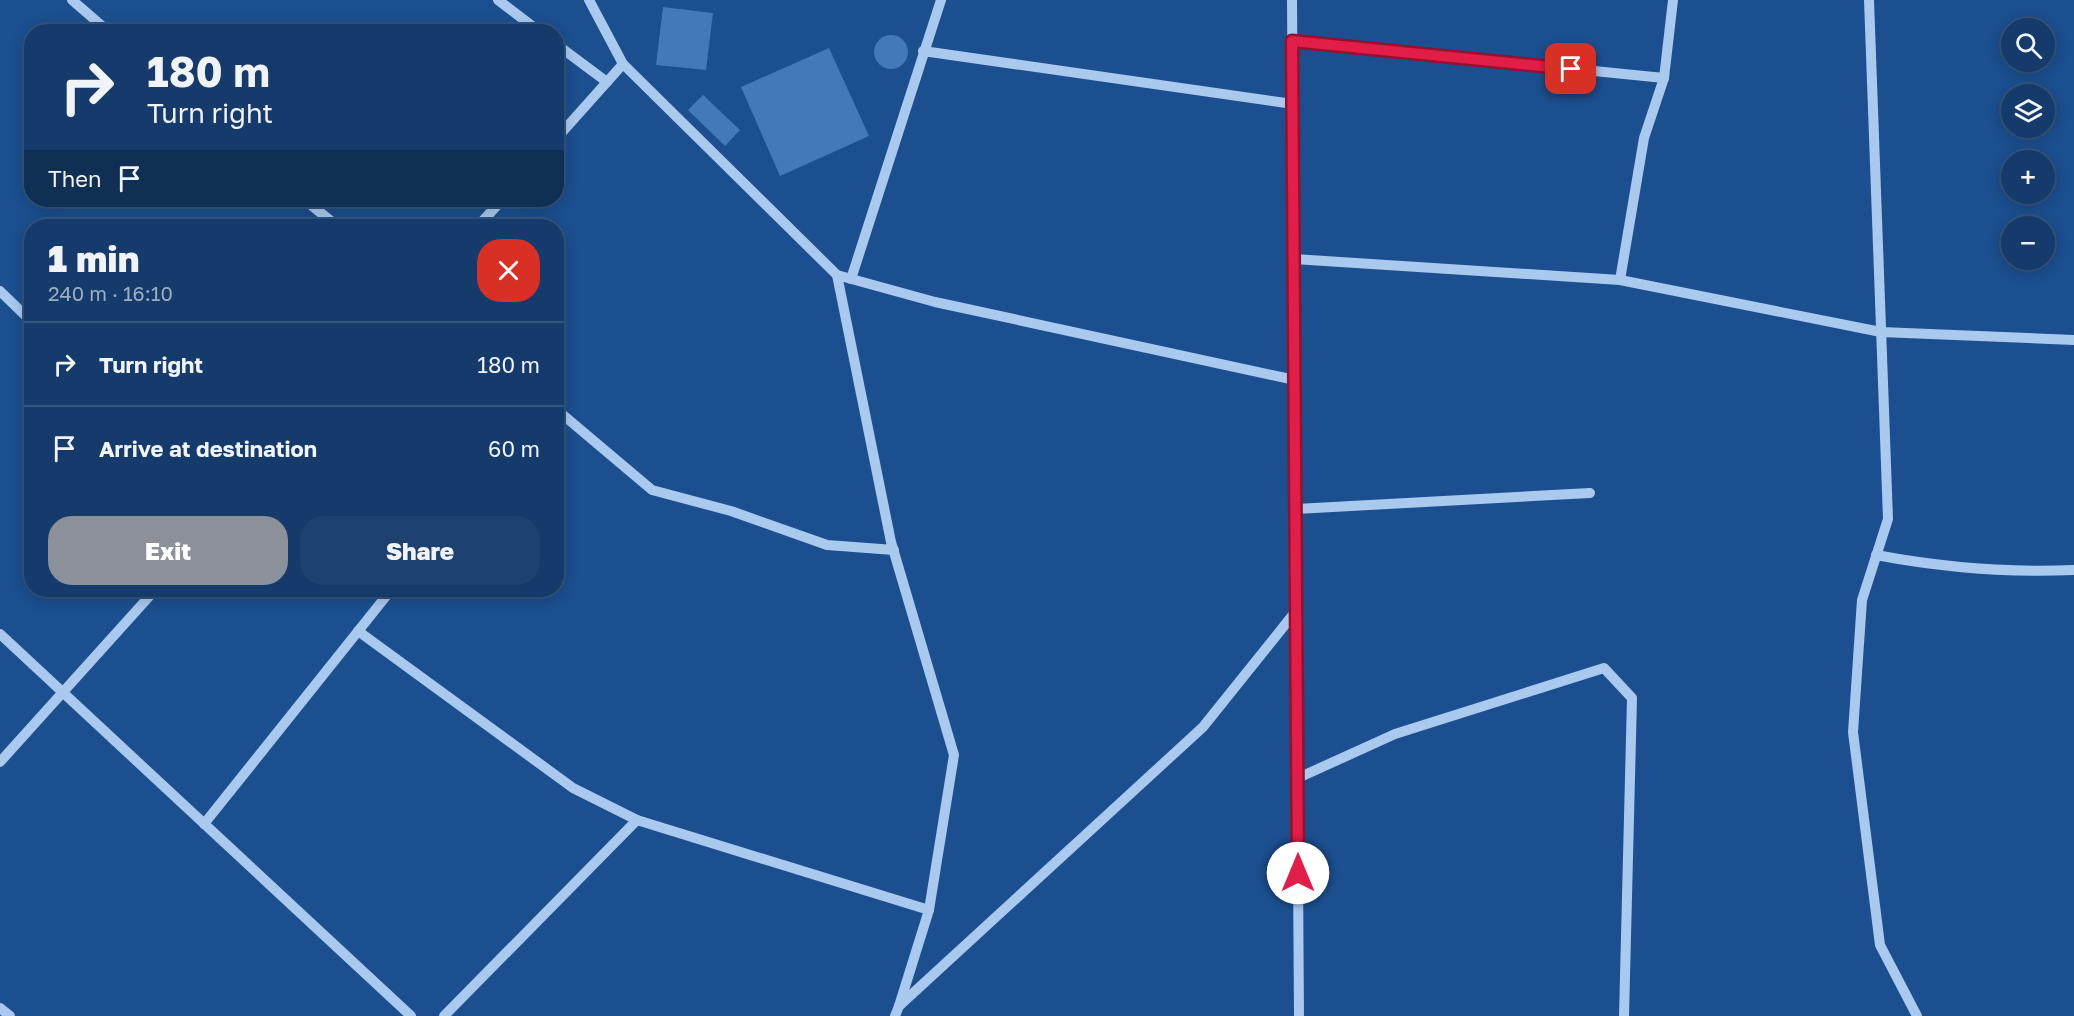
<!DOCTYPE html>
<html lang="en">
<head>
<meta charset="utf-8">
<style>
  body { margin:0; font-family:"Golos Text",sans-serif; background:#1d4271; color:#f1f3f6; height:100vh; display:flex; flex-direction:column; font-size:22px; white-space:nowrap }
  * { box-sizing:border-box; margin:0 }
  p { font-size:20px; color:#9dadc1 }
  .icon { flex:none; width:33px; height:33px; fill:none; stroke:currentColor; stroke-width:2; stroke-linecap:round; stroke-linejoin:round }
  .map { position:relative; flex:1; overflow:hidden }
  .side { position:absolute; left:24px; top:219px; width:540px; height:378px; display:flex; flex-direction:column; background:#143b6b; border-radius:24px; box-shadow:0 3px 15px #0003,0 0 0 2px #33557e }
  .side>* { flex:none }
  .hud { position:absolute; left:24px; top:24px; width:540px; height:183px; border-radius:24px; box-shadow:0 3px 15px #0003,0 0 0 2px #33557e; background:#143b6b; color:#f1f3f6; overflow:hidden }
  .fabs { position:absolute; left:2001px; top:18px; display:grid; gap:12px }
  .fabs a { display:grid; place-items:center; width:54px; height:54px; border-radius:50%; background:#143b6b; box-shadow:0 3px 15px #0003,0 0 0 2px #33557e; font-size:30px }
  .pin { position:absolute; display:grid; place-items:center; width:51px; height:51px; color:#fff; margin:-26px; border-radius:12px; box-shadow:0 3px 9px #0006 }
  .me { position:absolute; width:66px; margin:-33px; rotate:0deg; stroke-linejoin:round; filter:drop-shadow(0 0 4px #0008) }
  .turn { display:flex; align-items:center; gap:21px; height:126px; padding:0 24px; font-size:27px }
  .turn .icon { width:78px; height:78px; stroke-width:2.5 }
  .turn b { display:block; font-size:42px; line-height:51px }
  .then { display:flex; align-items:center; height:57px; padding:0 24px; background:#0003; gap:12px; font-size:22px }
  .round { display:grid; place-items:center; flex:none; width:63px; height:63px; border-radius:24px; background:#1d4271 }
  .summary { display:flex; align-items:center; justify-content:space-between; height:102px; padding:0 24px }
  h1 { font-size:36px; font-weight:800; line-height:45px }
  .primary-button { display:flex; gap:12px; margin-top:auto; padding:12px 24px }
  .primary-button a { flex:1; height:69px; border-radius:24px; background:#8c9099; color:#fff; font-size:24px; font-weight:800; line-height:69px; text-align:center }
  .primary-button a+a { background:#1d4271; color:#f1f3f6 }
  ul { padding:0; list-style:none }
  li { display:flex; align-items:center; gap:18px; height:84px; padding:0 24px; border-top:2px solid #33557e }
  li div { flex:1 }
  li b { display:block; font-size:22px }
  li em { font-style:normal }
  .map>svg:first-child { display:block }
</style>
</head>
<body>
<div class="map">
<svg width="2074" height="1016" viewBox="0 0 2074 1016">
  <rect width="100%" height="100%" fill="#1b4f8f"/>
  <!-- building -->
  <g fill="#4478b7">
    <polygon points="663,7 713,13 706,70 656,65"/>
    <circle cx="891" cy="52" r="17"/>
    <polygon points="829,48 869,136 780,176 741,87"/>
    <polygon points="703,95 740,130 725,146 688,110"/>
  </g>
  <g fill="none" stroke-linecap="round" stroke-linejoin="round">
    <!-- minor -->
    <g stroke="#a9c9ee" stroke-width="10">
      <polyline points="72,0 109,32"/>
      <polyline points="498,0 540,32"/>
      <polyline points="589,0 623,64 837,275 935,302 1295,380"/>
      <polyline points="1292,0 1299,1016"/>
      <polyline points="1869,0 1888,519 1862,600 1853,732 1880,945 1917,1016"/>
      <polyline points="1292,41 1664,78"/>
      <polyline points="556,44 607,82"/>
      <polyline points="923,51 1293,104"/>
      <polyline points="556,139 623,64"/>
      <polyline points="305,200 337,226"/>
      <polyline points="478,226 502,200"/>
      <polyline points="1294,259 1620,280 1881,332 2074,340"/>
      <polyline points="837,275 891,542 954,755 929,910 899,1006"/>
      <polyline points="851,279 941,0"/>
      <polyline points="1620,280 1644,138 1664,78 1673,0"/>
      <polyline points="0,291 32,322"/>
      <polyline points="556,409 652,490 731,511 827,545 894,550"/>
      <polyline points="1296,509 1590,493"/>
      <path d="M 1876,555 C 1940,567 2009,573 2074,570"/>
      <polyline points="358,631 573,788 637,820 929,910"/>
      <polyline points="0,634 411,1016"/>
      <polyline points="0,762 155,590"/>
      <polyline points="1298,778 1395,734 1604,668 1632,698 1624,1016"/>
      <polyline points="204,824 391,590"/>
      <polyline points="0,1008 10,1016"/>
      <polyline points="444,1016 637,820"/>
      <polyline points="895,1016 899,1006 1203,727 1296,611"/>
    </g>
  </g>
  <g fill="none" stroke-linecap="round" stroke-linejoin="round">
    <!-- route casing -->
    <g stroke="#92132f" stroke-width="15">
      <polyline id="route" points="1298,873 1292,41 1571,69"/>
    </g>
    <!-- route -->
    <use href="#route" stroke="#e11d48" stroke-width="10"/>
  </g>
</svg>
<div class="fabs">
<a><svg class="icon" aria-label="search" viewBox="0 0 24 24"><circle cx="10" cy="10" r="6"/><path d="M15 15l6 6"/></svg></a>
<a><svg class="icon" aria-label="layers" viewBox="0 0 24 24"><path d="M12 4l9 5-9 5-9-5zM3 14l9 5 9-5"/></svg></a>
<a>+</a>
<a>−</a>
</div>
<div class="pin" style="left:1571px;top:69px;background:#d93025"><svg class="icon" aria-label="arrive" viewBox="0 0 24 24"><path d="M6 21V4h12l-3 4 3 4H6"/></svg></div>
<svg class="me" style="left:1298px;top:873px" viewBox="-20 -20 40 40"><circle r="19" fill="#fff"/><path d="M0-13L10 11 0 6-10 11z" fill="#e11d48"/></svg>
<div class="hud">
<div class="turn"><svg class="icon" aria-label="right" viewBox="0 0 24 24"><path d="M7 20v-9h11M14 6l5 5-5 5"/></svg><div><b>180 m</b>Turn right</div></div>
<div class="then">Then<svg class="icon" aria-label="arrive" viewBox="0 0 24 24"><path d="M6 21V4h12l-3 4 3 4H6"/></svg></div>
</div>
<section class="side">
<div class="summary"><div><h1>1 min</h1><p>240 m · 16:10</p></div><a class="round" style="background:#d93025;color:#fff"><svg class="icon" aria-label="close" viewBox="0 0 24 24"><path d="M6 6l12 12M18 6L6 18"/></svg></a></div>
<ul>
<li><svg class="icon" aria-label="right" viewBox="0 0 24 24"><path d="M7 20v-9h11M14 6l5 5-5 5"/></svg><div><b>Turn right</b></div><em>180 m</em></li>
<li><svg class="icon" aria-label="arrive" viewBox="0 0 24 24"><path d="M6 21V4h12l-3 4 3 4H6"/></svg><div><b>Arrive at destination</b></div><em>60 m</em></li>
</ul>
<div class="primary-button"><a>Exit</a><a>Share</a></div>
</section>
</div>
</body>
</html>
